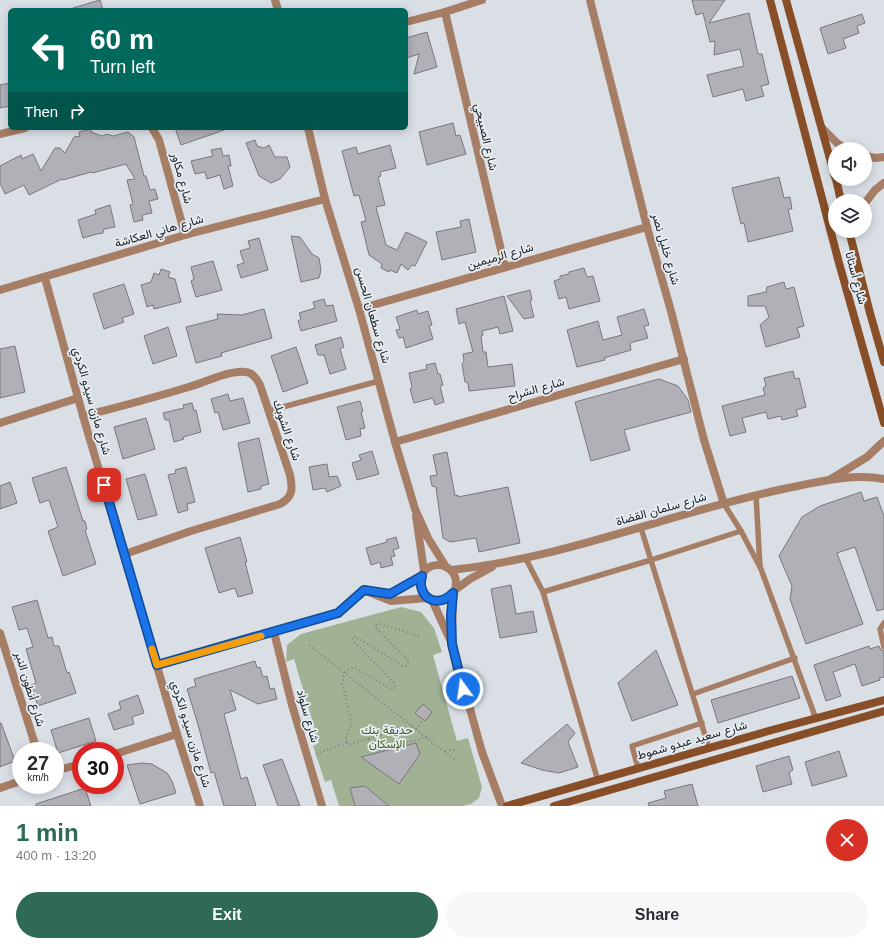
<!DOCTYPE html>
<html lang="en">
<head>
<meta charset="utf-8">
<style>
  body { margin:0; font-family:Arial,Vazirmatn,sans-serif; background:#f7f7f7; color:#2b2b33; height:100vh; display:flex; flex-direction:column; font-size:15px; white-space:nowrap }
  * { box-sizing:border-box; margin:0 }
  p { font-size:13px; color:#7c7c81 }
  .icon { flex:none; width:22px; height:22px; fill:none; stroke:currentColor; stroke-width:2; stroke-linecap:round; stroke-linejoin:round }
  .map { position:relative; height:806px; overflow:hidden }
  .details { display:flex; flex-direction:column; background:#fff; flex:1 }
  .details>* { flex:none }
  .hud { position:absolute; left:8px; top:8px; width:400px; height:122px; border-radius:6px; box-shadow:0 2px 10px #0003; background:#00695c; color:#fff; overflow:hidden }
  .controls { position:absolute; left:828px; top:142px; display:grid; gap:8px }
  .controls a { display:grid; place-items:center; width:44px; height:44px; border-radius:50%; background:#fff; box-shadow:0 2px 10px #0003; font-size:20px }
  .speed { position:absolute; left:12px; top:742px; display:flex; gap:8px; font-size:20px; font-weight:700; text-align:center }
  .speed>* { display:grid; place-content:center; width:52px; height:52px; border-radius:50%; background:#fff; box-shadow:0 2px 10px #0003; line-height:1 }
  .speed small { font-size:10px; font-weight:400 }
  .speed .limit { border:6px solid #d22; background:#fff; color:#111 }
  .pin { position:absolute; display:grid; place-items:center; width:34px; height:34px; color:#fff; margin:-17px; border-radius:8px; box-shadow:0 2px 6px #0006 }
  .me { position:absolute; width:44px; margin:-22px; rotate:346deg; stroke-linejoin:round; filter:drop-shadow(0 0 3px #0008) }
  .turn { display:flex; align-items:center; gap:14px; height:84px; padding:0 16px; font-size:18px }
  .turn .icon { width:52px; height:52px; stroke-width:2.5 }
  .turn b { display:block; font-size:28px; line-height:34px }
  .then { display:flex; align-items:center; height:38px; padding:0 16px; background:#0003; gap:8px; font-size:15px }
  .round { display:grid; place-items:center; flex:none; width:42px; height:42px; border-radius:21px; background:#f7f7f7 }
  .overview { display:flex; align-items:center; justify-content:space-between; height:68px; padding:0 16px }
  h1 { font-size:24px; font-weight:800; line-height:30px; color:#2e6a55 }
  .cta { display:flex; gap:8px; margin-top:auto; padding:8px 16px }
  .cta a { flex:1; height:46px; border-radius:24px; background:#2e6a55; color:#fff; font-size:16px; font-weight:800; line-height:46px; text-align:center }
  .cta a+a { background:#f7f7f7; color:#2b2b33 }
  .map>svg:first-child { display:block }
</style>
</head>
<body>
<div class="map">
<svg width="884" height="806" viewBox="0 0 884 806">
  <rect width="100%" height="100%" fill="#d9dfe5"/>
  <!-- green -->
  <polygon fill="#a1b294" points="401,607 421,612 434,628 442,652 433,655 457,741 468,738 482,787 479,798 471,804 463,806 339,806 331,780 325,782 313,746 319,743 294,659 286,662 287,645 301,634"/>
  <!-- building -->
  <g fill="#b2b0b7" stroke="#7a777e">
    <polygon points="100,0 103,10 74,10 73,8"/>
    <polygon points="692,0 725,0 709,23 749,13 758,54 762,54 769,84 761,86 764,96 746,101 743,89 713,97 707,75 744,66 740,49 714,55 715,41 710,42 703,13 696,15"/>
    <polygon points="862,14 865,23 857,26 859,33 843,39 846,48 828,54 820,28"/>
    <polygon points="427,32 437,67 414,74 419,54 406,58 406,38"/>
    <polygon points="10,83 10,106 0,108 0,85"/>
    <polygon points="453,123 456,136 460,135 466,154 427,165 419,132"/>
    <polygon points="175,128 226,128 227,129 181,145"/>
    <polygon points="91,129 91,132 102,136 107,134 113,136 128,132 134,137 144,176 146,176 150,190 155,189 158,199 149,201 152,213 142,215 143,220 134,222 130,205 133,204 127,180 135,179 126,164 92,173 91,172 63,180 62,179 29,195 24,185 5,194 0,183 0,166 21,155 22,159 33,154 41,171 55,148 60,148 65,153 74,137 80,136 79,132"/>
    <polygon points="255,140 257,146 264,148 269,145 275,157 287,157 290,167 280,179 271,183 259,176 246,143"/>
    <polygon points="390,145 396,168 380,172 381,176 378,177 385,205 376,207 386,245 397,250 406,232 427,242 415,266 412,265 408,270 401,264 397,273 390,270 389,272 381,268 382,264 369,255 361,222 366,221 359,195 354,196 342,151 356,147 358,154"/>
    <polygon points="221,148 223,156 229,155 231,166 228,166 233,186 224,189 220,175 207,179 205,172 195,174 191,161 213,156 211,150"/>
    <polygon points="779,177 784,198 790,197 792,209 788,209 793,231 748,242 744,223 741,224 732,188"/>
    <polygon points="110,205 115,227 104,229 103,233 97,234 83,238 78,220 96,214 95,210"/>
    <polygon points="469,219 476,252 442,260 436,232 461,227 460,221"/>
    <polygon points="291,236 300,237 312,254 319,258 321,270 319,278 301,282"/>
    <polygon points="259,238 268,270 241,278 237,265 244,263 240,251 250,248 248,241"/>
    <polygon points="213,261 222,290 196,297 191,281 194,279 191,267"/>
    <polygon points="584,268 587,277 593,276 600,301 569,309 566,297 559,299 554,281 560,279 560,276 569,274 569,272"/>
    <polygon points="161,269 170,272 168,277 175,279 181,302 154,309 153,305 147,307 141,285 151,282 154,273 159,275"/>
    <polygon points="784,282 786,289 794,287 804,326 797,328 800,337 766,347 760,325 769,317 765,306 748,306 748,296 766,292 767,287"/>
    <polygon points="124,284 134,314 122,318 124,322 104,329 93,294"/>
    <polygon points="530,290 532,300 530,301 534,317 524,319 507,296"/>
    <polygon points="504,296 513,331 500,334 498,327 482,331 483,335 481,336 483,352 486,352 488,367 512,364 515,386 469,391 468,383 465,382 462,364 464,361 463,354 473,352 465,322 459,324 456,309"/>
    <polygon points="324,299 326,306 333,305 337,321 301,331 298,321 301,319 299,313 315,308 313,302"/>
    <polygon points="264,309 272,338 221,353 222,356 196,363 186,327 218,319 217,314 242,315"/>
    <polygon points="644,309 649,325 644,326 648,338 630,343 631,350 604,358 605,360 577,367 567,330 598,321 603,340 622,335 617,317"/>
    <polygon points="417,310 418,314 428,311 432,325 429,326 433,339 406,348 403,337 399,338 396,330 400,329 396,317"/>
    <polygon points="168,327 177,356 153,364 144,336"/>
    <polygon points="341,337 344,347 340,349 346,369 330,374 324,355 318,355 315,345"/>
    <polygon points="15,346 25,392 0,398 0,349"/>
    <polygon points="296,347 308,383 283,392 271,356"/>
    <polygon points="435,363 438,374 440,374 443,385 440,386 444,402 435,405 433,398 414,403 410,389 412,387 409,373 427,369 426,365"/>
    <polygon points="793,371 795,379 799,378 806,407 796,410 798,416 782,420 781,416 768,419 766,412 742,418 746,432 730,436 722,406 765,395 763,388 766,386 764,378"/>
    <polygon points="659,379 678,386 688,400 691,412 624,430 630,450 591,461 575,402"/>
    <polygon points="228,394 230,401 243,398 250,423 223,430 218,412 215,413 211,399"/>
    <polygon points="360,401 363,411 361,412 365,428 360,429 361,436 346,440 337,407"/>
    <polygon points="192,403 194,411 196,410 201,432 183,437 184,439 174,442 169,420 165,420 163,413 184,408 183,405"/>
    <polygon points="146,418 155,449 123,459 114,427"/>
    <polygon points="259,438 269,484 261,486 261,489 248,492 238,443"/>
    <polygon points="372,451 379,474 357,480 352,463 361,460 359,455"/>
    <polygon points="447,452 455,496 458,495 458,497 508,487 520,543 479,552 476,538 450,542 443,538 436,487 432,486 430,476 437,475 433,455"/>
    <polygon points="327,464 329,477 337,476 341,486 327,492 325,488 313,490 309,467"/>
    <polygon points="66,467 83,521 85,521 87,529 85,530 96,564 63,576 48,531 58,527 49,500 40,503 32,478"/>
    <polygon points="186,467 195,502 187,504 188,510 178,513 168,475 176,473 175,470"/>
    <polygon points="145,474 157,515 138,520 126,479"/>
    <polygon points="10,482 17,503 0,509 0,486"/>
    <polygon points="861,492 864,501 877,497 884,516 884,609 877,611 855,547 837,553 863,624 806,644 790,599 792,586 779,556 802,517 820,506"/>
    <polygon points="240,537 247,562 245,562 253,593 238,597 235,588 219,593 205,548"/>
    <polygon points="396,537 399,548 393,550 395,556 391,557 393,565 381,568 380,562 371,565 366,548 387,542 386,540"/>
    <polygon points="511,585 516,614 533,611 537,632 500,638 491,589"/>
    <polygon points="37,600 48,638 52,637 54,646 59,646 67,673 69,672 76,693 38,706 31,685 36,683 26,649 33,647 27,628 19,630 12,607"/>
    <polygon points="869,646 870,649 879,646 881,650 884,651 884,677 879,678 880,680 862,686 855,664 833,672 841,696 826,701 814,665"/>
    <polygon points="656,650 678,705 632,721 618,683"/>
    <polygon points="255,661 257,668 260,667 263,677 267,676 270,689 274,688 277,699 258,704 230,690 236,710 224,714 241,779 247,777 256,806 224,806 214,772 211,773 197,721 187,689 196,686 194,679"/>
    <polygon points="792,676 800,698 718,723 711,700"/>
    <polygon points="138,695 144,713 132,717 134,724 114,730 108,714 121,709 119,702"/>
    <polygon points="423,704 432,712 425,721 415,713"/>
    <polygon points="89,718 96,741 58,753 51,730"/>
    <polygon points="0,723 1,723 15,761 0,767"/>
    <polygon points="567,724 575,733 568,742 578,767 559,773 542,770 521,763"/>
    <polygon points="416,743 420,754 399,784 361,757"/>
    <polygon points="839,751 847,776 812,786 805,762"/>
    <polygon points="789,756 793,770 789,773 792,784 763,792 756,766"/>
    <polygon points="282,759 300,806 278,806 263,765"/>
    <polygon points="142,763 152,764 167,773 172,781 176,793 140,804 127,765"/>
    <polygon points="692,784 698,806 649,806 648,803 666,798 664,791"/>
    <polygon points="365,786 389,806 355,806 350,788"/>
    <polygon points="85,788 91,806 36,806 36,804"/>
  </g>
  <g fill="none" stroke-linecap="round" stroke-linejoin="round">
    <!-- path -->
    <g stroke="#7b7f83" stroke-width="2" stroke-dasharray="1 3" stroke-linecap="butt">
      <polyline points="309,645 455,760"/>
      <path d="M 412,726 L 350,744 L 347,741 L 346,737 L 352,724 L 342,684 C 343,675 346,667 356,668 L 391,689 L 396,688 L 394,683 L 354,642 L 352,638 L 355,636 L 403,666 L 406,666 L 409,662 L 408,660 L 377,629 L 376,625 L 380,624 L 419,636"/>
      <polyline points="416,729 423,720"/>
      <polyline points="368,739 380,750 427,737"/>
      <polyline points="445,751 454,750"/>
      <polyline points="316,754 349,742"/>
    </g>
    <!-- lane -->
    <g stroke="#a67d65" stroke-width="5.5">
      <polyline points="268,411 379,381"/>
      <polyline points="756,495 760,567"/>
      <polyline points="724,504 741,531 761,569 816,719"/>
      <polyline points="641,528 709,748"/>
      <polyline points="526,559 543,592 598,781"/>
      <polyline points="543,592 651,560 741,531"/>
      <polyline points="884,623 880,629 884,647"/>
      <polyline points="693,694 795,658"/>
      <polyline points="638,768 632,746 702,723"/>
    </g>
    <!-- street -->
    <g stroke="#a67d65" stroke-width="8">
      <polyline points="275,0 278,10"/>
      <polyline points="590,0 647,227 671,311 704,440 724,504"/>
      <polyline points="445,12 505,267"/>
      <polyline points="406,22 445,12 482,0"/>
      <polyline points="152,128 159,140 185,235"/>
      <polyline points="308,128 325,199 359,309 395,442 415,509 428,538 446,567"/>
      <polyline points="822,128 837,143 846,149"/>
      <polyline points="0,134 25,128"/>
      <polyline points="865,156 875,158 884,157"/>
      <polyline points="865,203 875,190 884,183"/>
      <polyline points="45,278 83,416 177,734 200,806"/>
      <polyline points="0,290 185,235 325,199"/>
      <polyline points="359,309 647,227"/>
      <path d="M 83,416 C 119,407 156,397 192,386 C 206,382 230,370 245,372 C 252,372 257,379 260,385 L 290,475 C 293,489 293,497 280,504 L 191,531 L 125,554"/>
      <polyline points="0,423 78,398"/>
      <polyline points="395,442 684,359"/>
      <polyline points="831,479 867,457 884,441"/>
      <polyline points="416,516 424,571"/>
      <circle cx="438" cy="583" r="18"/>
      <path d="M 451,570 C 567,558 675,511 788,488 C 818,482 854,473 884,479"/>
      <polyline points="364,590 391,601 427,598"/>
      <polyline points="455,590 470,579 492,567"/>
      <polyline points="381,592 390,594 422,576"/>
      <polyline points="432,600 452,644 482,752 502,806"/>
      <polyline points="274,632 292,705 322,806"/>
      <polyline points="0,633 37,751"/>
      <polyline points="452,641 453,593"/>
      <polyline points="157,665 338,613 364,590"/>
      <polyline points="115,754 177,734"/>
      <polyline points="55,771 81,764"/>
      <polyline points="0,788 21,781"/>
    </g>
    <!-- secondary -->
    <g stroke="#874e27" stroke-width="8">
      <polyline points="770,0 839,263 884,423"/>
      <polyline points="786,0 835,177"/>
      <polyline points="836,179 841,201"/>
      <polyline points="849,231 870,313 884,362"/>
      <polyline points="507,806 772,730 884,700"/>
      <polyline points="554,806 884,711"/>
    </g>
  </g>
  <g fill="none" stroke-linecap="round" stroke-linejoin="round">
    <!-- route casing -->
    <g stroke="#114b97" stroke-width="10">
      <path id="route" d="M 104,485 L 157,665 L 338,613 L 364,590 L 390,594 L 422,576 C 416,597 437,610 453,593 L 451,616 L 452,644 L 463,689"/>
    </g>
    <!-- route -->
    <use href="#route" stroke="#1a73e8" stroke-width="7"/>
    <!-- slow -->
    <polyline stroke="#f59e0b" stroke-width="7" points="152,649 157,665 261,636"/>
  </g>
  <g text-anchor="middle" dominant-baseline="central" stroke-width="3.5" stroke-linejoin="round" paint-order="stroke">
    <!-- street labels -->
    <g font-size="12" fill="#202224" stroke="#e6edf3">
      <text transform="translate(486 137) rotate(77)">شارع الصبيحي</text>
      <text transform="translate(182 178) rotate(75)">شارع مكاور</text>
      <text transform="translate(159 231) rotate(-16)">شارع هاني العكاشة</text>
      <text transform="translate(666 249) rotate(74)">شارع خليل نصر</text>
      <text transform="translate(500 256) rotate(-16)">شارع الرميمين</text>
      <text transform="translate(856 278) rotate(75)">شارع أستانا</text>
      <text transform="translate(373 315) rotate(74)">شارع سطعان الحسن</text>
      <text transform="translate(536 389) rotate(-16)">شارع الشراح</text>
      <text transform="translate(92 401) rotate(74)">شارع مازن سيدو الكردي</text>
      <text transform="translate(287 430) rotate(71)">شارع الشوبك</text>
      <text transform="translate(661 509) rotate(-16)">شارع سلمان القضاة</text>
      <text transform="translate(30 689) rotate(73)">شارع أنطون النبر</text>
      <text transform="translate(308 716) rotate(74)">شارع سلواد</text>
      <text transform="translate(191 734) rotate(73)">شارع مازن سيدو الكردي</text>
      <text transform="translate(692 740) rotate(-16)">شارع سعيد عبدو شموط</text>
    </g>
    <!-- park labels -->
    <g font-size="12" fill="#3a5d14" stroke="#e6edf3">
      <text x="387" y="730">حديقة بنك<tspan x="387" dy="14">الإسكان</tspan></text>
    </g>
  </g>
</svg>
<div class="controls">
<a><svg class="icon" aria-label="sound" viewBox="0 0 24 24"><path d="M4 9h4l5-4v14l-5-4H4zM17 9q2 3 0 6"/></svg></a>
<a><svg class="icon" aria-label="layers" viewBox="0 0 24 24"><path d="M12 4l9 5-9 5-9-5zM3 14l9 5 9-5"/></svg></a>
</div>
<div class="speed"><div>27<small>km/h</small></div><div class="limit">30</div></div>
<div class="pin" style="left:104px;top:485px;background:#d93025"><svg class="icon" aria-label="arrive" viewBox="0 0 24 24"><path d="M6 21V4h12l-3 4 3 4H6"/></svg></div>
<svg class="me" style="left:463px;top:689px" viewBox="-20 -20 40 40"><circle r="17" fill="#1a73e8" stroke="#fff" stroke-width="3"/><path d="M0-11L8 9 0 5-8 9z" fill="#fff"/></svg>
<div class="hud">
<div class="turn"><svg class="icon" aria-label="left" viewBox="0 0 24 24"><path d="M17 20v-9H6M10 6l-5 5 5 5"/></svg><div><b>60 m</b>Turn left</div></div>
<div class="then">Then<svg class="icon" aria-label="right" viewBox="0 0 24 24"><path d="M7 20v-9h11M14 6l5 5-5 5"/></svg></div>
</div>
</div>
<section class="details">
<div class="overview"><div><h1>1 min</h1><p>400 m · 13:20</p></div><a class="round" style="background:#d93025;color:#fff"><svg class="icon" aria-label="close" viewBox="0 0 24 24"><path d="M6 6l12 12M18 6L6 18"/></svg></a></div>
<div class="cta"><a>Exit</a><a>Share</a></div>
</section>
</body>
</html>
